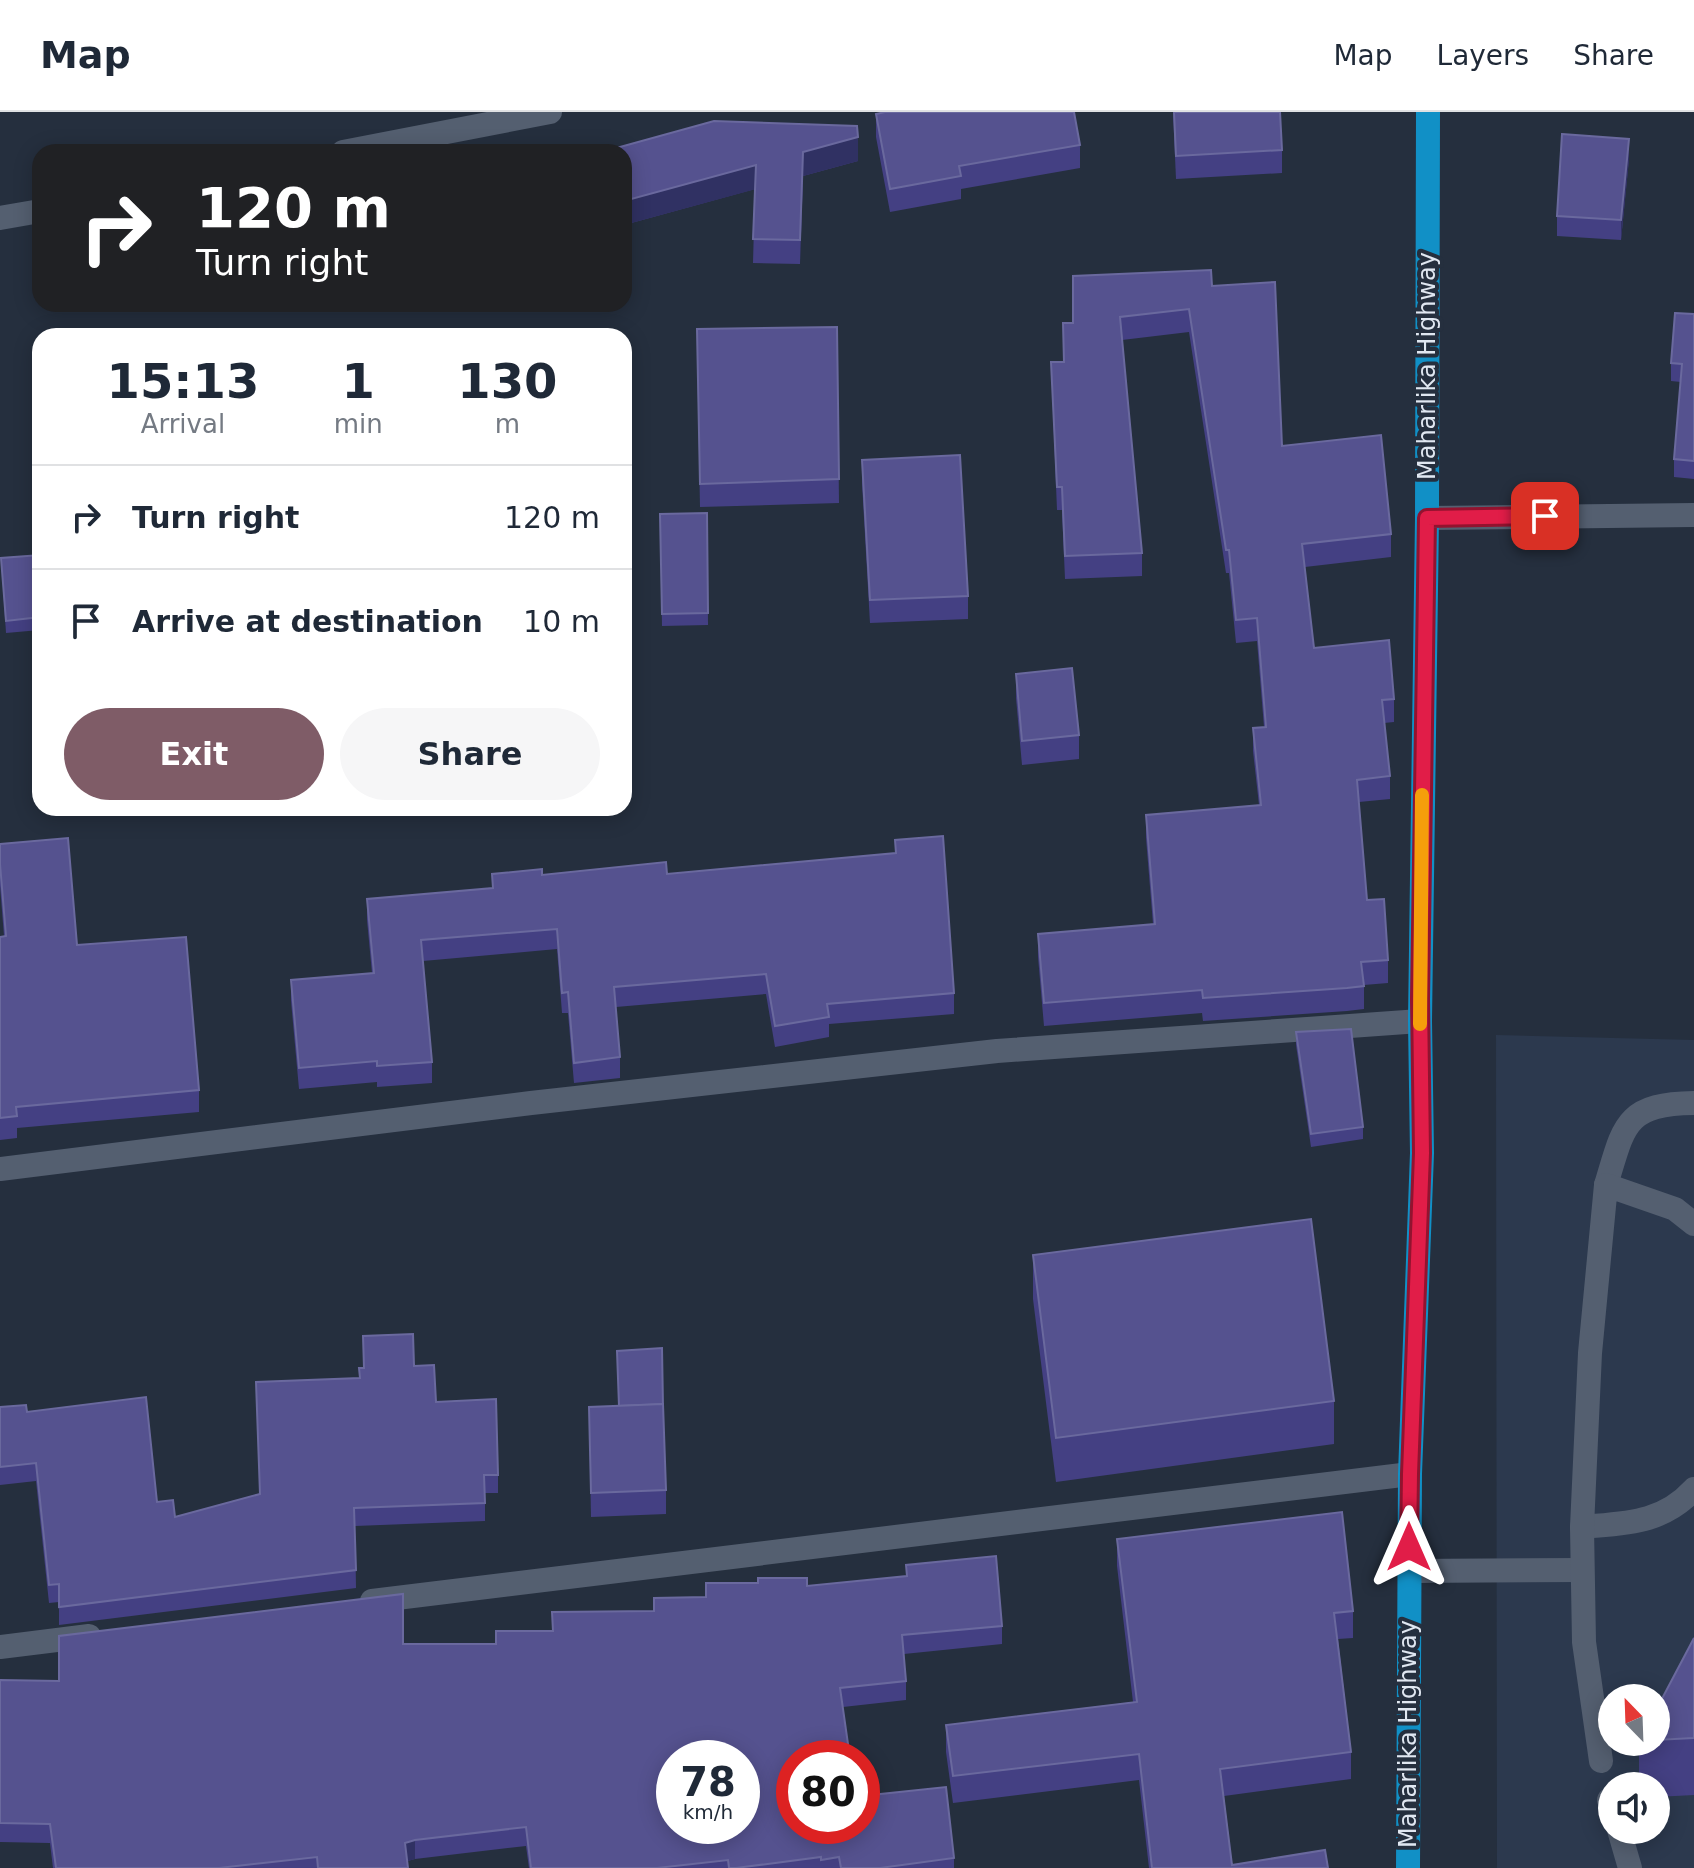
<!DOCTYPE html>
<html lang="en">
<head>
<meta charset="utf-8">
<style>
  body { margin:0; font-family:"DejaVu Sans",sans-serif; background:#f6f6f7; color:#1f2937; height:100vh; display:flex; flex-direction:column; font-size:30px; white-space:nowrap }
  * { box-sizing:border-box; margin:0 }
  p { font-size:26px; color:#747a83 }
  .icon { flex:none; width:44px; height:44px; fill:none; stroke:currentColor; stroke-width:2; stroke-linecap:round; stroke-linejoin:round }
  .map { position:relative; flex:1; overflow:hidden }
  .side { position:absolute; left:32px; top:216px; width:600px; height:488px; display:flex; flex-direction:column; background:#fff; border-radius:24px; box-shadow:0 4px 20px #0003 }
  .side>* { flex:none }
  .hud { position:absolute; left:32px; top:32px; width:600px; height:168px; border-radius:24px; box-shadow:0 4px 20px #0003; background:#202124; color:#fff; overflow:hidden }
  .needle { width:52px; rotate:337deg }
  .controls { position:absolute; left:1598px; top:1572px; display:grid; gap:16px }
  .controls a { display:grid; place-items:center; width:72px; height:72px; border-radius:50%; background:#fff; box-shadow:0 4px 20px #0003; font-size:40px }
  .speed { position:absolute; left:656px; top:1628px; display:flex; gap:16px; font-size:40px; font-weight:700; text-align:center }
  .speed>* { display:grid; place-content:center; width:104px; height:104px; border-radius:50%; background:#fff; box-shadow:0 4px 20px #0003; line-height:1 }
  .speed small { font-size:20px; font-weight:400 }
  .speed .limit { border:12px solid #d22; background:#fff; color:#111 }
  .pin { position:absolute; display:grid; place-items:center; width:68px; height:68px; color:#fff; margin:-34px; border-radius:16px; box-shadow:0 4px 12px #0006 }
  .me { position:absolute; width:88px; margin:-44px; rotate:0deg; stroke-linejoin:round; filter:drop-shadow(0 0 6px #0008) }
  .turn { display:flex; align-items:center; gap:28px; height:168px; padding:0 32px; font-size:36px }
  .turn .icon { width:104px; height:104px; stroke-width:2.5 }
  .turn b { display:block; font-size:56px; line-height:68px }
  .eta { display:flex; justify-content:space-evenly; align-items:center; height:136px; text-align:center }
  .eta b { font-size:48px; font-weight:600; line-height:56px }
  .action { display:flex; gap:16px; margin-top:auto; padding:16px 32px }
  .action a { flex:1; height:92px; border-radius:48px; background:#7f5c67; color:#fff; font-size:32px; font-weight:600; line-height:92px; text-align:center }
  .action a+a { background:#f6f6f7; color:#1f2937 }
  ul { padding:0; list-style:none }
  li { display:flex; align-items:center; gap:24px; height:104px; padding:0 32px; border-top:2px solid #e0e1e3 }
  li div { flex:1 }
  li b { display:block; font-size:30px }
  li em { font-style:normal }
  header { display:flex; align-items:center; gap:48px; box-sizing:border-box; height:112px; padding:0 40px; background:#fff; border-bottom:2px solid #e0e1e3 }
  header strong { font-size:38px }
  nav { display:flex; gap:44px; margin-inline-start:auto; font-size:28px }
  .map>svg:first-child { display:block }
</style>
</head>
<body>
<header>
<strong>Map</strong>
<nav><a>Map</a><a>Layers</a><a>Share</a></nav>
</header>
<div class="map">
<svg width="1694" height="1756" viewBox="0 0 1694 1756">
  <rect width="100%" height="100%" fill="#252f3e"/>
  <!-- built -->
  <path fill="#2c394e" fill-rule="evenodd" d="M 1496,923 L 1694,928 L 1694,1756 L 1497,1756 ZM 1612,1586 L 1656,1586 L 1656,1630 L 1612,1630 ZM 1612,1674 L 1656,1674 L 1656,1718 L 1612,1718 Z"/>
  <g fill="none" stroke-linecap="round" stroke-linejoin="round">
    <!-- service -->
    <g stroke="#545f70" stroke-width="24">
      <path d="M 1606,1073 C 1624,1014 1624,992 1694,991"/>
      <path d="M 1582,1415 C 1625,1411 1662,1412 1694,1377"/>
      <polyline points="1409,1459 1582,1458"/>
      <polyline points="1601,1649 1584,1530 1582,1415 1590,1241 1606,1073 1675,1097 1694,1112"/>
      <polyline points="1609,1688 1612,1697"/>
      <polyline points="1619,1718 1630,1756"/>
    </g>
    <!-- minor -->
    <g stroke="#545f70" stroke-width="24">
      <polyline points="343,40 550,0"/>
      <polyline points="0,106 40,99"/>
      <polyline points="1427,406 1694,403"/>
      <polyline points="0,1057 531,991 997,939 1420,909"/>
      <polyline points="372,1489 1410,1362"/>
      <polyline points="0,1535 89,1524"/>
    </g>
    <!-- trunk -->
    <polyline stroke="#1190c6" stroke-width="24" points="1408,1756 1410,1362 1422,1041 1420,909 1427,406 1428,0"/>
  </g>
  <!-- wall -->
  <g fill="#444083">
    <polygon points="1173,0 1282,38 1282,61 1176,67"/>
    <polygon points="876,2 1080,33 1080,56 961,77 961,87 890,100 876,25"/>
    <polygon points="609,38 858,49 803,64 800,152 753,151 755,77 624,113 624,40 609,40"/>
    <polygon points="1629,47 1621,128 1557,124 1557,104"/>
    <polygon points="1212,174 1282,334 1391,422 1391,445 1305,455 1314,536 1394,587 1394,610 1384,611 1390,664 1390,687 1359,690 1367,788 1388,848 1388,871 1364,873 1364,897 1347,899 1203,909 1202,901 1044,914 1038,845 1038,822 1153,812 1146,726 1146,703 1259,693 1253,639 1253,616 1264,615 1257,529 1236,531 1229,461 1226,461 1189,220 1122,228 1142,441 1142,464 1065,467 1062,398 1057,398 1051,250 1063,250 1063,211 1073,211"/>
    <polygon points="1694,202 1694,367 1674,365 1674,347 1681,270 1671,269 1671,251"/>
    <polygon points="837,215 839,391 700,395 697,240"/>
    <polygon points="862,348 968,484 968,507 870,511 862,371"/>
    <polygon points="707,401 708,513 662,514 660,402"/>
    <polygon points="40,443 40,518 6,521 1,446"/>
    <polygon points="1016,562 1079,623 1079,647 1022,653 1016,586"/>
    <polygon points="895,728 954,881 954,902 829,912 829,925 775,935 766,882 616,895 620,945 620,966 574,971 568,901 562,901 557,837 423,849 432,950 432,971 377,975 377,970 299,977 291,889 291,868 372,861 367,808 367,787 492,776 492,762 542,763 667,762 895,741"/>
    <polygon points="0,732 77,833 199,978 199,1000 17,1016 17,1026 0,1028 0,825 4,824 0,774"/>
    <polygon points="1296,920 1363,1015 1363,1027 1311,1035 1296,933"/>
    <polygon points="1033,1143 1334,1289 1334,1332 1056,1370 1033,1187"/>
    <polygon points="414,1254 436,1290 498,1363 498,1381 485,1381 485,1409 355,1414 356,1476 59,1513 59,1490 49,1491 36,1369 0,1373 0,1295 27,1300 157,1390 175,1405 259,1382 359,1266"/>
    <polygon points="589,1295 666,1378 666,1402 591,1405"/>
    <polygon points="1117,1427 1353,1499 1353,1526 1338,1527 1351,1640 1351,1667 1224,1684 1232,1753 1328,1756 1149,1756 1139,1668 953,1691 946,1640 946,1613 1133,1590 1117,1454"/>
    <polygon points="906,1453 1002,1514 1002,1532 904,1542 906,1569 906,1588 843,1595 794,1646 954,1746 954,1756 529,1756 526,1734 415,1747 407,1749 408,1756 53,1756 50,1731 0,1730 0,1568 59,1569 403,1532 496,1532 552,1519 654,1499 706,1485 906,1465"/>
    <polygon points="1694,1526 1694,1683 1656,1685 1656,1674 1639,1674 1639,1630 1656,1630 1656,1598"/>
  </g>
  <!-- shaded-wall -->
  <g fill="#303163">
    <polygon points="858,25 858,49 803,64 800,152 803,40"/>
    <polygon points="1629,27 1629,47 1621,128 1621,108"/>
    <polygon points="756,53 756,77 624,113 624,89"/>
    <polygon points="415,1728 415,1747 405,1750 405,1731"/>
  </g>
  <!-- building -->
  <g fill="#55528f" stroke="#6a699e" stroke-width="2" fill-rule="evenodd">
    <polygon points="885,0 1074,0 1080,33 959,54 961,64 890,77 876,2"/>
    <polygon points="1174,0 1280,0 1282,38 1176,44"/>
    <polygon points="714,9 857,14 858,25 803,40 800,128 753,127 756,53 624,89 624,40 609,40 609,38"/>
    <polygon points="1562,22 1629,27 1621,108 1557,104"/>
    <polygon points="1211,158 1212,174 1275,170 1282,334 1381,323 1391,422 1302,432 1314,536 1389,528 1394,587 1382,588 1390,664 1357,668 1367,788 1384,787 1388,848 1361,850 1364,874 1347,876 1203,886 1202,878 1044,891 1038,822 1155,812 1146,703 1261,693 1253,616 1266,615 1257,506 1236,508 1229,438 1226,438 1189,197 1120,205 1142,441 1065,444 1062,375 1057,375 1051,250 1064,250 1063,211 1073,211 1073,164"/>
    <polygon points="1675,201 1694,202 1694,349 1674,347 1682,252 1671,251"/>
    <polygon points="837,215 839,367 700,372 697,217"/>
    <polygon points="960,343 968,484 870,488 862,348"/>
    <polygon points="707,401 708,501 662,502 660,402"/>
    <polygon points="40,443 40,505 6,509 1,446"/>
    <polygon points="1072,556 1079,623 1022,629 1016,562"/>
    <polygon points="943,724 954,881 827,892 829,905 775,914 766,862 614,875 620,945 574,951 568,880 562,881 557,817 421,828 432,950 377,954 377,949 299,956 291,868 374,861 367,787 493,776 492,762 542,757 542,763 666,750 667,762 896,741 895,728"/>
    <polygon points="68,726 77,833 186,825 199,978 16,995 17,1004 0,1006 0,825 6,824 0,752 0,732"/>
    <polygon points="1351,917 1363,1015 1311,1022 1296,920"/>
    <polygon points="1311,1107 1334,1289 1056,1326 1033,1143"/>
    <polygon points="413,1222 414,1254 434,1253 436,1290 496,1287 498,1363 484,1363 485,1391 354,1396 356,1458 59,1495 59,1472 49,1473 36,1351 0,1355 0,1295 26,1293 27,1300 146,1285 157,1390 173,1388 175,1405 260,1382 256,1270 360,1266 359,1256 364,1256 363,1224"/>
    <polygon points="662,1236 663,1295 663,1292 619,1294 617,1239"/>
    <polygon points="663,1292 666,1378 591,1381 589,1295"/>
    <polygon points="1342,1400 1353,1499 1334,1501 1351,1640 1220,1657 1232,1753 1325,1738 1328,1756 1152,1756 1139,1642 953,1664 946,1613 1137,1590 1117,1427"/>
    <path d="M 996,1444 L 1002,1514 L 902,1523 L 906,1569 L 840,1576 L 850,1646 L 794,1646 L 794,1714 L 862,1714 L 862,1684 L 946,1675 L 954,1746 L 880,1756 L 841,1756 L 839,1745 L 821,1748 L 821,1745 L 736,1756 L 729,1756 L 728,1748 L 657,1756 L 531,1756 L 526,1715 L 415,1728 L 405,1731 L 408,1756 L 318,1756 L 317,1745 L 219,1756 L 56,1756 L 50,1712 L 0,1711 L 0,1568 L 59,1569 L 59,1524 L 403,1482 L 403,1532 L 496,1532 L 496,1519 L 553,1519 L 552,1500 L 654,1499 L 654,1486 L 706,1485 L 706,1471 L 758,1471 L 758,1466 L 807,1466 L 807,1474 L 907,1464 L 906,1453 ZM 674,1646 L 742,1646 L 742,1714 L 674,1714 Z"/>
    <polygon points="1694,1526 1694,1626 1656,1628 1656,1598"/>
  </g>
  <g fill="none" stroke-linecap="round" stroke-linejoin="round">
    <!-- route casing -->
    <g stroke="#92132f" stroke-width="20">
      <polyline id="route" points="1409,1435 1410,1362 1422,1041 1420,887 1427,406 1545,404"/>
    </g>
    <!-- route -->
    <use href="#route" stroke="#e11d48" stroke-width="14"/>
    <!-- slow -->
    <polyline stroke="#f59e0b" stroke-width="14" points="1420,912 1422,683"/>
  </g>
  <g text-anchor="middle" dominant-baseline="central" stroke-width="8" stroke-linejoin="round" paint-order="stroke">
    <!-- street labels -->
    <g font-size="24" fill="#e0e7f1" stroke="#252f3e">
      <text transform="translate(1427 254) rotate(-90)">Maharlika Highway</text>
      <text transform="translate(1408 1622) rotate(-90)">Maharlika Highway</text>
    </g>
  </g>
</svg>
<div class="controls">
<a><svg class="needle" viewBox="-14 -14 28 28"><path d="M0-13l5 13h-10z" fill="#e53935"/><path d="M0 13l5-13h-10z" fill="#747a83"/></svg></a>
<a><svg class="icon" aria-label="sound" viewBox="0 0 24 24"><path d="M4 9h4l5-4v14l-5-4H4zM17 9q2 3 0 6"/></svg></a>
</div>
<div class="speed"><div>78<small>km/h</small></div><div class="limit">80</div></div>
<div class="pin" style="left:1545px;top:404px;background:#d93025"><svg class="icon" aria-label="arrive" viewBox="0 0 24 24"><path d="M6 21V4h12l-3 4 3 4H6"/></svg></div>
<svg class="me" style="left:1409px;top:1435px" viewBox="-20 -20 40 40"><path d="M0-17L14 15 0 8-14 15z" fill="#e11d48" stroke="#fff" stroke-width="4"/></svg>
<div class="hud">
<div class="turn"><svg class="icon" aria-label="right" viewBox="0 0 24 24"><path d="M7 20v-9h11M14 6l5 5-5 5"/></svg><div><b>120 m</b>Turn right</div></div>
</div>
<section class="side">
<div class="eta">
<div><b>15:13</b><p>Arrival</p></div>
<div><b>1</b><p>min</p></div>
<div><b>130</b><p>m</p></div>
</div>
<ul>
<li><svg class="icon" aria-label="right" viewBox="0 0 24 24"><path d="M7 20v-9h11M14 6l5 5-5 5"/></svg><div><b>Turn right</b></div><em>120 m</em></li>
<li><svg class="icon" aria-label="arrive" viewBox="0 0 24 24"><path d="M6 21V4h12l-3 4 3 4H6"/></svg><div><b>Arrive at destination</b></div><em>10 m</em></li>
</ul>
<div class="action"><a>Exit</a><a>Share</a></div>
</section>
</div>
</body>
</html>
